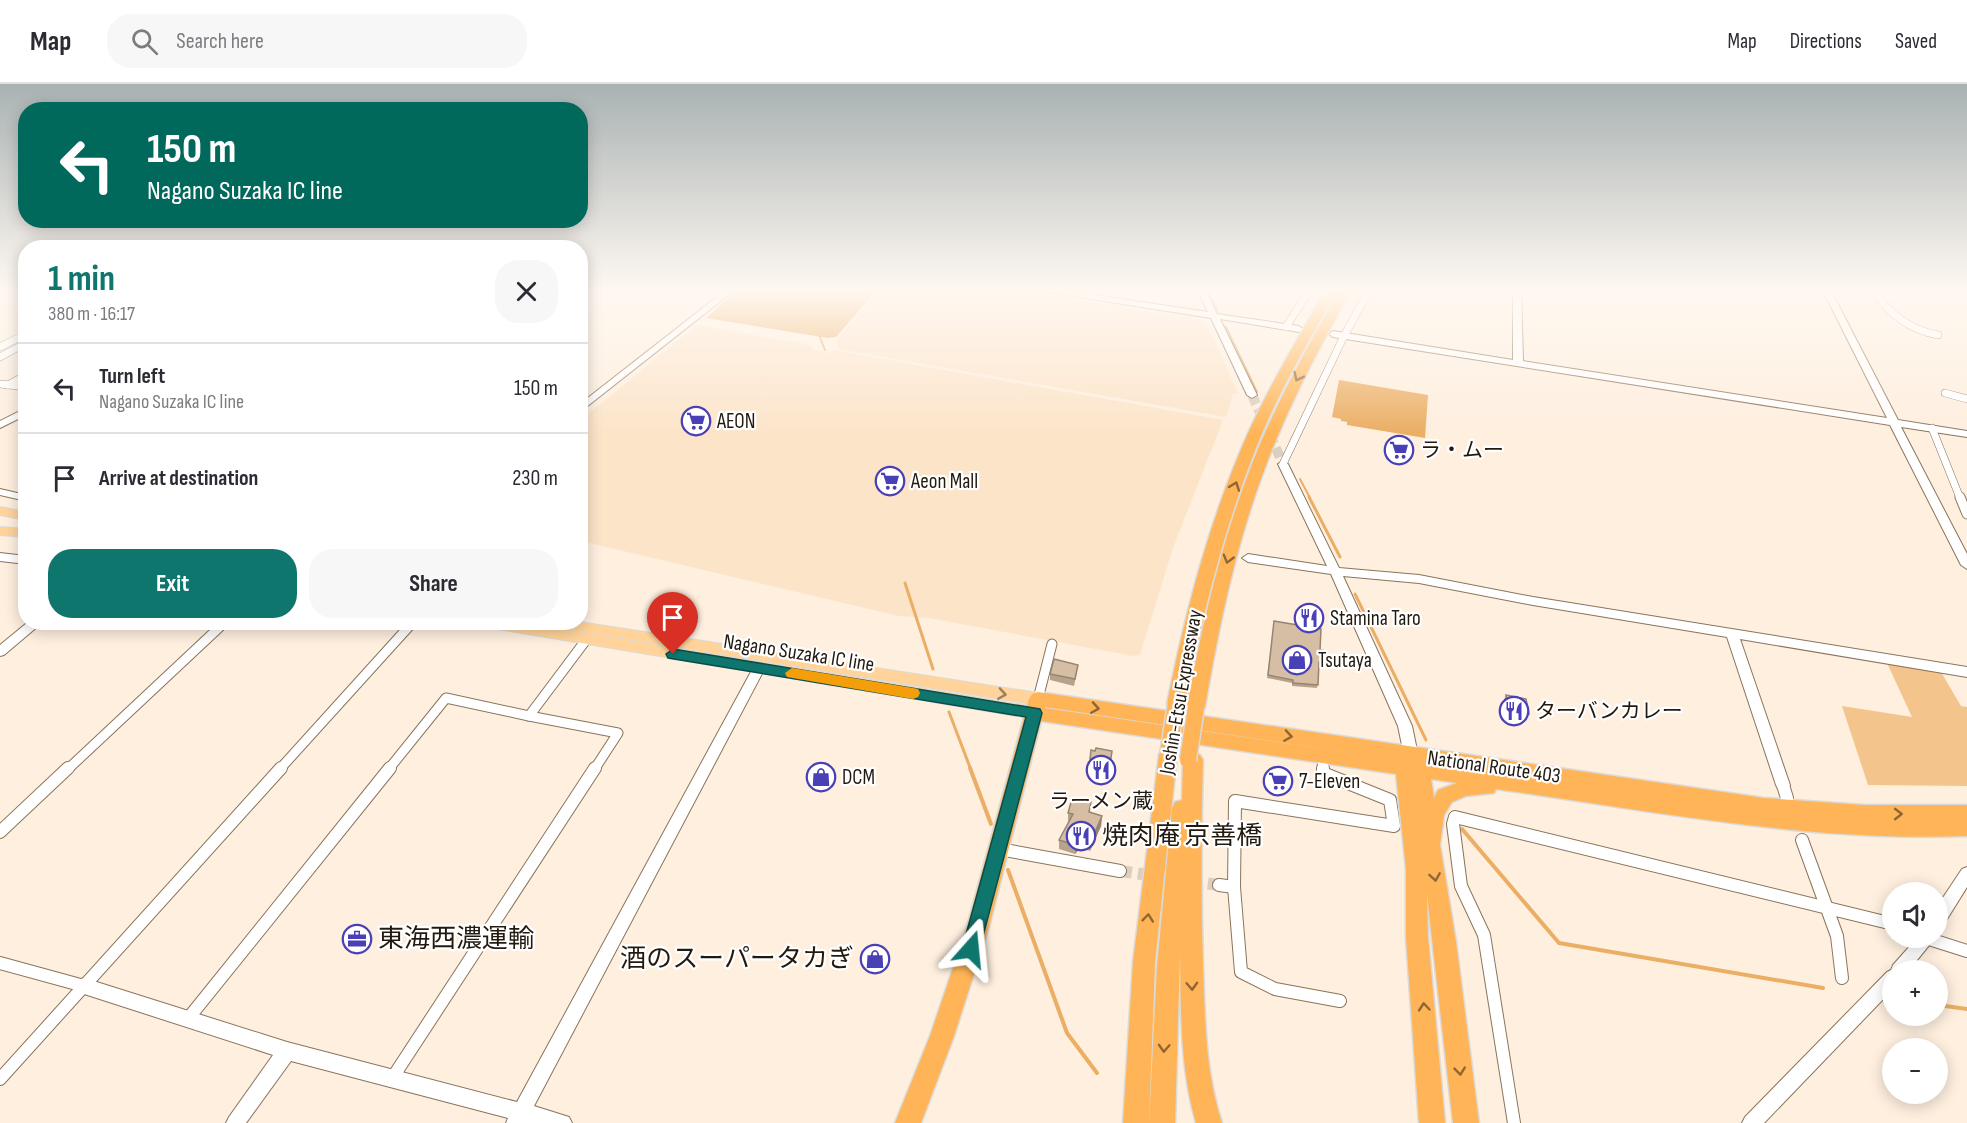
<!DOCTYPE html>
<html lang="en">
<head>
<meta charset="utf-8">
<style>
  body { margin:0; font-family:"Sofia Sans Condensed","Noto Sans JP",sans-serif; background:#f7f7f7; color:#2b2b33; height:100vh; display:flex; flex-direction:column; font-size:22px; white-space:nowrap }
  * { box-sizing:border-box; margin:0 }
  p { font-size:20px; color:#7c7c81 }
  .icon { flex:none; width:33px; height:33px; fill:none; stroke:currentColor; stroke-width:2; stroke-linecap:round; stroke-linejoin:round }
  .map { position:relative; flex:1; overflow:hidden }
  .sheet { position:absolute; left:18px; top:156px; width:570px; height:390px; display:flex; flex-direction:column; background:#fff; border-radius:24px; box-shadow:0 3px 15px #0003 }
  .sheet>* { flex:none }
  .guide { position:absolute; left:18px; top:18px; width:570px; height:126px; border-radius:24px; box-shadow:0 3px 15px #0003; background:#00695c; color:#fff; overflow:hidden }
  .controls { position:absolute; left:1882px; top:798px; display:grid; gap:12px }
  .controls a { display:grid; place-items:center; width:66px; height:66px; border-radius:50%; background:#fff; box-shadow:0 3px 15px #0003; font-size:30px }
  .pin { position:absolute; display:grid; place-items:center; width:51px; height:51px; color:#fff; margin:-62px -26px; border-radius:50% 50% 50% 0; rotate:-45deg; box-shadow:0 0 6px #0007 }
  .pin .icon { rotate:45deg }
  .me { position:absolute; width:66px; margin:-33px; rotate:18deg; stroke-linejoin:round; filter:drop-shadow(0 0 4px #0008) }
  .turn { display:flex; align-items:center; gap:21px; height:126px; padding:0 30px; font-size:27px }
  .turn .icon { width:78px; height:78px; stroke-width:2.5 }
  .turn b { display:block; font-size:42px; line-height:51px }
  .round { display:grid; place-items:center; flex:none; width:63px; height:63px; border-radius:24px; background:#f7f7f7 }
  .headline { display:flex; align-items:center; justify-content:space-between; height:102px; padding:0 30px }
  h1 { font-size:36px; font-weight:700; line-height:45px; color:#0f766e }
  .primary-button { display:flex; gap:12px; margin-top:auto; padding:12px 30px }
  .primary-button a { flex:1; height:69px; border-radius:24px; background:#0f766e; color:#fff; font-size:24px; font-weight:700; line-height:69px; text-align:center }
  .primary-button a+a { background:#f7f7f7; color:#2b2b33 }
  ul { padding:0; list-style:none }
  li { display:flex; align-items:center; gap:18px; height:90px; padding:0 30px; border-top:2px solid #e1e1e2 }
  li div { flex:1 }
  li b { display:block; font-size:22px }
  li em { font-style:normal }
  header { display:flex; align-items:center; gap:36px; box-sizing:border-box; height:84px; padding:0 30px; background:#fff; border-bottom:2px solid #e1e1e2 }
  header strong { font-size:28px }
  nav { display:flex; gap:33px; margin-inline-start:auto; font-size:21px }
  .search { width:420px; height:54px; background:#f7f7f7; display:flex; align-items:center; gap:15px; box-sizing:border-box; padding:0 21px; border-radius:24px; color:#7c7c81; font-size:22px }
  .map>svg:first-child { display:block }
</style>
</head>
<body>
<header>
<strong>Map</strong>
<div class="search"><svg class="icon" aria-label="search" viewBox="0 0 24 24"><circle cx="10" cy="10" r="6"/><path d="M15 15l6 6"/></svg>Search here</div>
<nav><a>Map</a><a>Directions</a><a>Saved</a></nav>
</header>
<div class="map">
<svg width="1967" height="1039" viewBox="0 0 1967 1039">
  <rect width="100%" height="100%" fill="#feefdf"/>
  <!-- built -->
  <g fill="#fce4c9">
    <polygon points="882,205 1007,205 1199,235 1206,238 1238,309 1233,310 1226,333 838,265 836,256"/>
    <polygon points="697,241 811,261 814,266 832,269 833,266 1223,336 1173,464 1140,571 1133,572 929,534 899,532 581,457 581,336"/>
  </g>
  <!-- green -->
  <polygon fill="#f4c48d" points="1887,579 1941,588 1961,622 1967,623 1967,702 1868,701 1842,622 1912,633"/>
  <!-- water -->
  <g fill="#ebae64">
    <polygon points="739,205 878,205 836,253 828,254 706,234"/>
    <polygon points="1339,296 1428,311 1425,354 1347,341 1347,338 1341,337 1341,335 1332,333"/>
  </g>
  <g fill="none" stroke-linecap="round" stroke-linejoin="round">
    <!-- stream-far2 -->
    <g stroke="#ebae64" stroke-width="2">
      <polyline points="1207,205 1217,225"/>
      <polyline points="1226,243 1257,308"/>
      <polyline points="819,251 825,266"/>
      <polyline points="1300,395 1310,414"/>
    </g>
    <!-- stream-far1 -->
    <g stroke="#ebae64" stroke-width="3">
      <polyline points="1309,413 1340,473"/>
      <polyline points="905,499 933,585"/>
      <polyline points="1355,510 1426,656"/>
      <polyline points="949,628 971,686"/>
    </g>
    <!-- stream -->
    <g stroke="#ebae64" stroke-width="4">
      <polyline points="970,684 991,740"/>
      <polyline points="1462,745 1559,859 1823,904"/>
      <polyline points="1008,786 1067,949 1097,989"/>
      <polyline points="1938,921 1967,925"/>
    </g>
    <!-- street-tunnel -->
    <g stroke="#ddcfc0" stroke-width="12" stroke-dasharray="12 6" stroke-linecap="butt">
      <polyline points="1120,787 1177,795"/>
      <polyline points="1190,797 1219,801"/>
    </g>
    <!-- secondary-tunnel -->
    <polyline stroke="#ddcfc0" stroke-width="10" stroke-dasharray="10 4.5" stroke-linecap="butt" points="1252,311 1283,380"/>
    <!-- street-far2 casing -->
    <g stroke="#8a745c" stroke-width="8">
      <g id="street-far2">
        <path d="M 1872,205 C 1888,229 1909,246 1938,251"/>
        <polyline points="1286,243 1310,205"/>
        <polyline points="0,263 26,250"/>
        <polyline points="0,273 26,259"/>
        <polyline points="0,300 26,303"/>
        <polyline points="8,301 26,291"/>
        <polyline points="1945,309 1967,315"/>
        <polyline points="1932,344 1960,414"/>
        <polyline points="1283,380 1344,252 1370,205"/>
      </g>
    </g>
    <!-- street-far1 casing -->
    <g stroke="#8a745c" stroke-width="11">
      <g id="street-far1">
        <polyline points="1960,413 1967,430"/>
        <polyline points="586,556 529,632 618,649 594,686"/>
        <polyline points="1038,615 1052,560"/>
        <polyline points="1322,672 1323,686"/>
        <polyline points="67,686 225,538"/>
        <polyline points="279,686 413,538"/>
        <polyline points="388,686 446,614 529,632"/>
      </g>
    </g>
    <!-- street casing -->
    <g stroke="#8a745c" stroke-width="14">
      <g id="street">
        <polyline points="1323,684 1323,689 1390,716 1394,742 1235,717 1234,803 1241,888 1275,905 1340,917"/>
        <polyline points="1783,701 1787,714"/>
        <polyline points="0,748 68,684"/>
        <polyline points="1802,756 1837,852 1842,894"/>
        <polyline points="999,765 1120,787"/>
        <polyline points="1219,801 1234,803"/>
        <polyline points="1926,854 1967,867"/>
        <polyline points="0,879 84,902"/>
        <polyline points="187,936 390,684"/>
        <polyline points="393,993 595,684"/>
        <polyline points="0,995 281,684"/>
        <polyline points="1514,1039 1484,851 1461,802 1453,740 1455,733 1893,840"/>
      </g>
    </g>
    <!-- secondary casing -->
    <g stroke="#8a745c" stroke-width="2">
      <g id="secondary">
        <polygon points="727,205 736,205 580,328 580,320"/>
        <polygon points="1037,205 1055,205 1208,228 1197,205 1205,205 1217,230 1299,242 1303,245 1299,248 1220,235 1257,311 1252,314 1247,311 1211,234 1041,207"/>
        <polygon points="1513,205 1521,205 1523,277 1887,334 1822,205 1830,205 1898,336 1967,347 1967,353 1901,343 1967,470 1967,485 1961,481 1890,341 1333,253 1329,250 1333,247 1513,276"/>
        <polygon points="26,324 26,331 0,344 0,337"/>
        <polygon points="1283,377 1288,380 1339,484 1419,491 1533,513 1967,583 1967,593 1740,555 1790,701 1788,705 1783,707 1778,705 1776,701 1727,553 1533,521 1419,499 1343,492 1412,642 1418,671 1416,675 1411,676 1406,675 1404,671 1398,642 1331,490 1248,478 1242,474 1248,470 1327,482 1278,380"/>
        <polygon points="0,405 26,411 26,417 0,411"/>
        <polygon points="0,469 26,472 26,480 0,477"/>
        <polygon points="28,538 43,538 4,571 0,572 0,561"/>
        <polygon points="759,579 764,581 765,584 534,1022 569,1033 572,1039 506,1039 508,1034 291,977 246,1039 226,1039 229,1033 273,971 78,908 76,902 78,896 84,894 287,958 517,1018 753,584 754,581"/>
        <polygon points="1967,783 1967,803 1944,840 1938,842 1938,821 1962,785"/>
        <polygon points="1917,854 1935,854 1909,886 1893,886 1893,905 1764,1039 1742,1039 1745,1033 1887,888 1891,886 1893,881"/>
      </g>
    </g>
    <!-- primary casing -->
    <g stroke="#dcdad9" stroke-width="2">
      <g id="primary">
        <polygon points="0,423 26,428 26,436 0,431"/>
        <polygon points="0,443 26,445 26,453 0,451"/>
        <polygon points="479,538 518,538 1035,623 1040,625 1042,629 1040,633 1035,635 486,543"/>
        <polygon points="544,538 580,538 1038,609 1043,611 1045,615 1043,619 1038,621 551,543"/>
      </g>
    </g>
    <!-- highway casing -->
    <g stroke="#dcdad9" stroke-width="3">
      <g id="highway">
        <path d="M 1326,205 L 1338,205 C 1312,252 1284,298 1263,347 C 1226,435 1203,527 1185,620 L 1182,625 L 1176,627 L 1170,625 L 1167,620 C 1186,526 1210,433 1250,345 C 1272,297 1300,251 1326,205 Z"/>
        <path d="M 1340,205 L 1352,205 C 1320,262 1289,320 1266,381 C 1236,459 1219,541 1205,623 L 1202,628 L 1196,630 L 1190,628 L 1187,623 C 1202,541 1221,459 1252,380 C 1276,319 1308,262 1340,205 Z"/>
        <path d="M 1038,608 L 1764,714 L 1864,721 L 1967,721 L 1967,752 C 1809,758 1652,727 1496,705 L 1494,709 L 1466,712 L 1452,718 L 1444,731 L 1440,761 L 1456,858 L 1479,1039 L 1453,1039 L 1427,811 L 1428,853 L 1445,1039 L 1419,1039 L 1406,853 L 1406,785 L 1396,690 L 1041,637 L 989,843 L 954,952 L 921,1039 L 895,1039 L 930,952 L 967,843 L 1029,615 L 1032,610 ZM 1045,624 L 1045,623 L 1365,671 ZM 1431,695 L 1457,699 L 1438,706 L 1434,714 Z"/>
        <polygon points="1168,664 1175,666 1177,671 1155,878 1149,1039 1123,1039 1133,878 1159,671 1161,666"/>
        <path d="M 1193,668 L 1200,671 L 1203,676 C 1201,744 1201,813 1203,881 C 1205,935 1205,987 1222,1039 L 1196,1039 C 1180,984 1181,927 1180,870 L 1175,1039 L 1149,1039 L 1157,883 L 1172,724 L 1175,718 L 1182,716 L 1183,676 L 1186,671 Z"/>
      </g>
    </g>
    <!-- street-far2 -->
    <use href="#street-far2" stroke="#fff" stroke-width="7"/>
    <!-- street-far1 -->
    <use href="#street-far1" stroke="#fff" stroke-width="9"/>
    <!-- street -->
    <use href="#street" stroke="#fff" stroke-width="12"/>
    <!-- secondary -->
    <use href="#secondary" fill="#fff" fill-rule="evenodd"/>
    <!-- primary -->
    <use href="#primary" fill="#ffd39a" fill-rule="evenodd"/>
    <!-- highway -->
    <use href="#highway" fill="#ffb557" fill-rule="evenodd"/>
    <!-- highway-bridge casing -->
    <g stroke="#dcdad9" stroke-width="19" stroke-linecap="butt">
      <g id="highway-bridge">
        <polyline points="1168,671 1176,620"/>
        <polyline points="1188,676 1196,623"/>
      </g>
    </g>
    <!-- highway-bridge -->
    <use href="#highway-bridge" stroke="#ffb557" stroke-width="16"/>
  </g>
  <!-- wall -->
  <g fill="#b7a38c">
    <polygon points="1274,537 1320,566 1326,579 1325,582 1319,581 1317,604 1292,602 1292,599 1267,594"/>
    <polygon points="1077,587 1074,602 1050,596 1050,590"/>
    <polygon points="1506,611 1529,630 1526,636 1505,633 1503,618"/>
    <polygon points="1091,666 1112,667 1109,694 1093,691 1094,682 1089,681"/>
    <polygon points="1090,728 1102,732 1101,742 1090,767 1081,763 1075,770 1059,765 1059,756 1068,739 1068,729"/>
  </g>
  <!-- shaded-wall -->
  <g fill="#958572">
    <polygon points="1102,732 1101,742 1090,767 1091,757"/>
    <polygon points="1082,753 1081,763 1075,770 1076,761"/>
  </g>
  <!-- building -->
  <g fill="#d5bea3" stroke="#958572" stroke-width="1.5">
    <polygon points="1274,537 1321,545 1320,566 1326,567 1326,579 1319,578 1318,601 1293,599 1293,596 1268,591"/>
    <polygon points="1054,575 1078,581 1075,595 1050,590"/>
    <polygon points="1506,611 1526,615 1529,630 1508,626"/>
    <polygon points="1096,664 1112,667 1109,687 1093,685 1095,675 1090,675 1091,666 1095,667"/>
    <polygon points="1072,715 1091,718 1089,728 1102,732 1091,757 1082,753 1076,761 1059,756 1073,730 1068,729"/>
  </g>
  <!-- one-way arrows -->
  <defs><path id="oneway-chevron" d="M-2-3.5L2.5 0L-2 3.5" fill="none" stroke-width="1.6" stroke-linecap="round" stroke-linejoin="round" transform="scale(1.5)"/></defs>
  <g stroke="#906733">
    <use href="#oneway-chevron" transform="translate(1298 293) rotate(116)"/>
    <use href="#oneway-chevron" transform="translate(1235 402) rotate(-70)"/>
    <use href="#oneway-chevron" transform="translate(1228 475) rotate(106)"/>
    <use href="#oneway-chevron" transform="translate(1095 624) rotate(9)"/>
    <use href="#oneway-chevron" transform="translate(1288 652) rotate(9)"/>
    <use href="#oneway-chevron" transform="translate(1898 730)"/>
    <use href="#oneway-chevron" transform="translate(1435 793) rotate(81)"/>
    <use href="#oneway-chevron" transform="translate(1148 834) rotate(-84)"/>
    <use href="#oneway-chevron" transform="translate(1192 902) rotate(88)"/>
    <use href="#oneway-chevron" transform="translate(1424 923) rotate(-95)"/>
    <use href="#oneway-chevron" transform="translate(1164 964) rotate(93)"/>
    <use href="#oneway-chevron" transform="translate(1460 987) rotate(84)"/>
  </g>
  <use stroke="#9c7f5b" href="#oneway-chevron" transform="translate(1002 610) rotate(9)"/>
  <!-- sky -->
  <linearGradient id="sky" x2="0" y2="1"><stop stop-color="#a9b2b3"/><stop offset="0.59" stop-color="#fff8f1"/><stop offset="1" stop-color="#fff8f1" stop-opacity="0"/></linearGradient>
  <rect width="1967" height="350" fill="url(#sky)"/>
  <!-- route -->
  <polygon fill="#0f766e" stroke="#0a4d48" stroke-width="1.5" points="673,565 1040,625 1042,629 978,871 971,873 965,871 962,865 1026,633 668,574 666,570"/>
  <!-- slow -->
  <polygon fill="#f59e0b" points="792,584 913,604 918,605 920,609 918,613 913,615 787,593 785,589"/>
  <!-- icons -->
  <defs>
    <g id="supermarket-ring" transform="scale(1.5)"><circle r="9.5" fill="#fff" stroke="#4a40b6" stroke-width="1.5"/><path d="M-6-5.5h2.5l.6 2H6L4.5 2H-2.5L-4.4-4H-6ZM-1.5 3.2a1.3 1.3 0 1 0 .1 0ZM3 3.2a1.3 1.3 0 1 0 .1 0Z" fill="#4a40b6"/></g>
    <g id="restaurant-ring" transform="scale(1.5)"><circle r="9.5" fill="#fff" stroke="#4a40b6" stroke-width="1.5"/><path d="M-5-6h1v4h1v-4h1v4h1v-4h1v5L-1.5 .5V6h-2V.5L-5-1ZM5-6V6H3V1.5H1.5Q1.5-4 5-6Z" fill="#4a40b6"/></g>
    <g id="shop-ring" transform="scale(1.5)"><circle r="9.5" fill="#fff" stroke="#4a40b6" stroke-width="1.5"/><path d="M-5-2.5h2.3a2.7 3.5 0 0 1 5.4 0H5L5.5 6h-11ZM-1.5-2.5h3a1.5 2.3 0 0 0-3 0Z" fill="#4a40b6"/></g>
    <g id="office-ring" transform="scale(1.5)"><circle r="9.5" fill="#fff" stroke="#4a40b6" stroke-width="1.5"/><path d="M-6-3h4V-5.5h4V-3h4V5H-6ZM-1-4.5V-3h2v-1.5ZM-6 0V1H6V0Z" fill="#4a40b6"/></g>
  </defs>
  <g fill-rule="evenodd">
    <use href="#supermarket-ring" x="696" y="337"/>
    <use href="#supermarket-ring" x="1399" y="366"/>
    <use href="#supermarket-ring" x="890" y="397"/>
    <use href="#restaurant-ring" x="1309" y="534"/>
    <use href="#shop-ring" x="1297" y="576"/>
    <use href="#restaurant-ring" x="1514" y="627"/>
    <use href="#restaurant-ring" x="1101" y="686"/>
    <use href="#shop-ring" x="821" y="693"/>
    <use href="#supermarket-ring" x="1278" y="697"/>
    <use href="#restaurant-ring" x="1081" y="752"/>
    <use href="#office-ring" x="357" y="855"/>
    <use href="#shop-ring" x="875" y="875"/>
  </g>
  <g text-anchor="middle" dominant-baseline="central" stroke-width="4.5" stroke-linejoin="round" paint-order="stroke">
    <!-- poi labels -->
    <g font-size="21" fill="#22190f" stroke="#fff" text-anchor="start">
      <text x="717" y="337">AEON</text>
      <text x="1420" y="366">ラ・ムー</text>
      <text x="911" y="397">Aeon Mall</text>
      <text x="1330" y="534">Stamina Taro</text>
      <text x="1318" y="576">Tsutaya</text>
      <text x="1535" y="627">ターバンカレー</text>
      <text x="842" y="693">DCM</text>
      <text x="1299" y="697">7-Eleven</text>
      <text x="1101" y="717" text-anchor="middle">ラーメン蔵</text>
    </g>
    <!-- street labels -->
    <g font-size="21" fill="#22190f" stroke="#fff">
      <text transform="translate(799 569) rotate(9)">Nagano Suzaka IC line</text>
      <text transform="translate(1181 608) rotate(-80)">Joshin-Etsu Expressway</text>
      <text transform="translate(1494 683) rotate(8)">National Route 403</text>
    </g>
    <!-- near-poi labels -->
    <g font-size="26" fill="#22190f" stroke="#fff" text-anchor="start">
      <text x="1102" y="752">焼肉庵 京善橋</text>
      <text x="378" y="855">東海西濃運輸</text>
      <text x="854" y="875" text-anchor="end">酒のスーパータカぎ</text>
    </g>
  </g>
</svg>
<div class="controls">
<a><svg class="icon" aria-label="sound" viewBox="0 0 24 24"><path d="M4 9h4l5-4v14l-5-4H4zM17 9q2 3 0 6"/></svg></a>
<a>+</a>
<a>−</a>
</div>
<div class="pin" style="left:673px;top:570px;background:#d93025"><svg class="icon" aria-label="arrive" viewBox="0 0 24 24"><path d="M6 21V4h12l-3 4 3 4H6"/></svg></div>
<svg class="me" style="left:971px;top:865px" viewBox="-20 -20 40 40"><path d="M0-17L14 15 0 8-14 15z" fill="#0f766e" stroke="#fff" stroke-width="4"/></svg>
<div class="guide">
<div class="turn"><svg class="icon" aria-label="left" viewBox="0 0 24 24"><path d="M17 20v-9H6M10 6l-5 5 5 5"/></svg><div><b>150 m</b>Nagano Suzaka IC line</div></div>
</div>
<section class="sheet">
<div class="headline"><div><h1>1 min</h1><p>380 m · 16:17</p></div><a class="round"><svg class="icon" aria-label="close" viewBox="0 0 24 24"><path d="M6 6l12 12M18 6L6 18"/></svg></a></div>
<ul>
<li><svg class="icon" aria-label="left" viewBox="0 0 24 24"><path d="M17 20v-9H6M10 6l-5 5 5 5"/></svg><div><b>Turn left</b><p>Nagano Suzaka IC line</p></div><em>150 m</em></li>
<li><svg class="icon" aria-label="arrive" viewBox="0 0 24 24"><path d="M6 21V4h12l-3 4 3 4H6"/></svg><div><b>Arrive at destination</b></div><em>230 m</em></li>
</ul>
<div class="primary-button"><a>Exit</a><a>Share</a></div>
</section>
</div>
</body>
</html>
